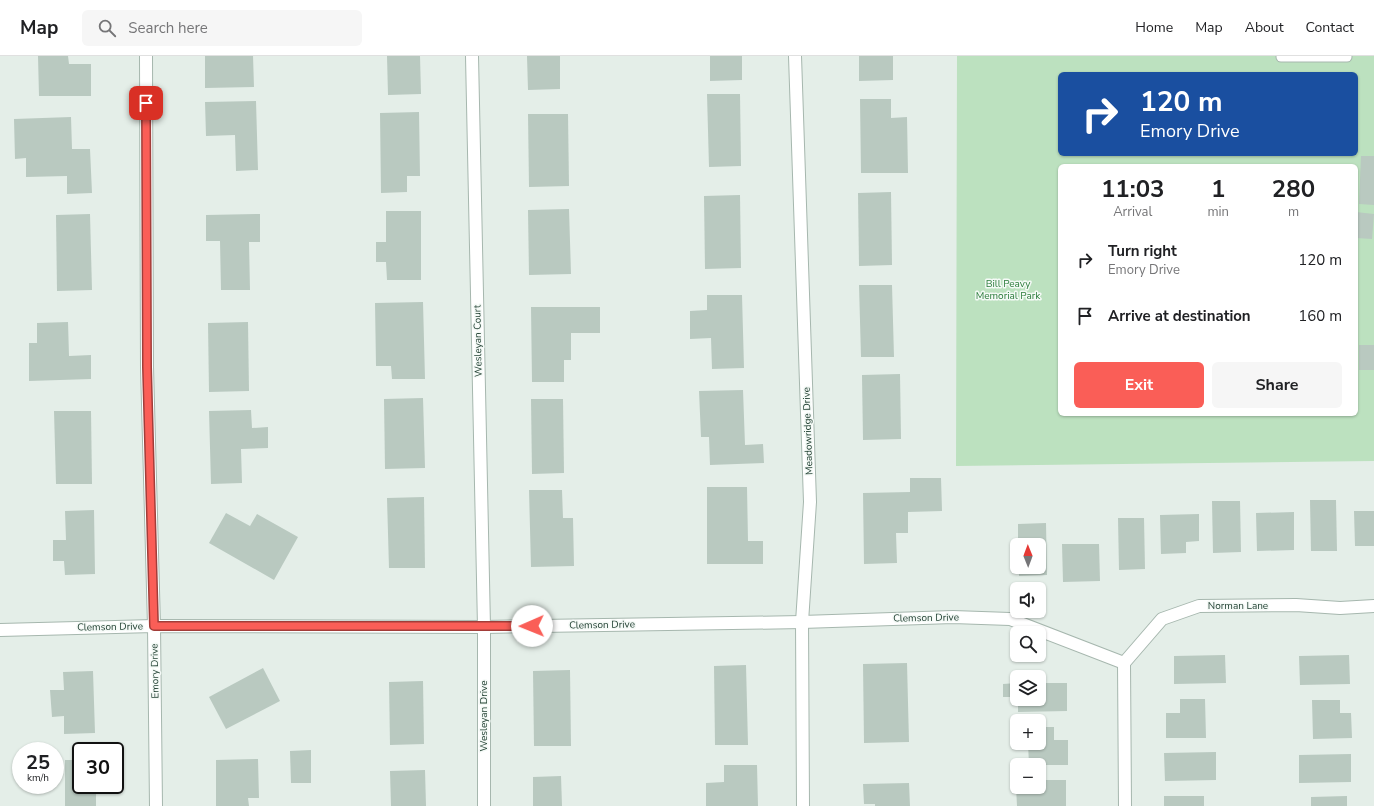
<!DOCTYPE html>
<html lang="en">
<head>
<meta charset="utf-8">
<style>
  body { margin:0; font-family:"Nunito Sans",sans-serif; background:#f6f6f6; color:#202124; height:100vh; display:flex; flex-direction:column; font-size:15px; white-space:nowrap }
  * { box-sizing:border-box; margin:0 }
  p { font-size:13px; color:#757577 }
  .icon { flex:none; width:22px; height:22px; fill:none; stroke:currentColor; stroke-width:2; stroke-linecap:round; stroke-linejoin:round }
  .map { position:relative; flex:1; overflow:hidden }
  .sheet { position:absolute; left:1058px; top:108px; width:300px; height:252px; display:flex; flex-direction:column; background:#fff; border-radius:6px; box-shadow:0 1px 3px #0004 }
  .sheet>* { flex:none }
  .banner { position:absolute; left:1058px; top:16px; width:300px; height:84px; border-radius:6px; box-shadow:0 1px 3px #0004; background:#1a4fa0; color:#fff; overflow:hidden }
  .needle { width:26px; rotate:359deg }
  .buttons { position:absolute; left:1010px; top:482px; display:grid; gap:8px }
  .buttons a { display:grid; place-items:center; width:36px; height:36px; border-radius:6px; background:#fff; box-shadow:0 1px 3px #0004; font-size:20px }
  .speed { position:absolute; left:12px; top:686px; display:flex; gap:8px; font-size:20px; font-weight:700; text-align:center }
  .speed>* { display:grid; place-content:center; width:52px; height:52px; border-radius:50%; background:#fff; box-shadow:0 1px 3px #0004; line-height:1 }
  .speed small { font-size:10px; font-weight:400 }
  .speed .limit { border:2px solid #111; border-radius:6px; background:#fff; color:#111 }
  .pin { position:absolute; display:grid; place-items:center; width:34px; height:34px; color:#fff; margin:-17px; border-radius:8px; box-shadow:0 2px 6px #0006 }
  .me { position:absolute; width:44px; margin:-22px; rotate:269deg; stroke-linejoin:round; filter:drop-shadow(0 0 3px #0008) }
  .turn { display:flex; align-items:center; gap:14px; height:84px; padding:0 16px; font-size:18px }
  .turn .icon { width:52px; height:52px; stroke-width:2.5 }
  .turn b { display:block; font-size:28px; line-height:34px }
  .eta { display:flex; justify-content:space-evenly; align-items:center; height:68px; text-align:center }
  .eta b { font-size:24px; font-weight:700; line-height:28px }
  .action { display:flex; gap:8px; margin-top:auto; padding:8px 16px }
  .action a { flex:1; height:46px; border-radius:6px; background:#fa5e57; color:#fff; font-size:16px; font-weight:700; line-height:46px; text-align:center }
  .action a+a { background:#f6f6f6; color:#202124 }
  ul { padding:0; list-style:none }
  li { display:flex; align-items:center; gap:12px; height:56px; padding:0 16px }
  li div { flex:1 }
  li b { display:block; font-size:15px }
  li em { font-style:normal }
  header { display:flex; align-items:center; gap:24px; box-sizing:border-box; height:56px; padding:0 20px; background:#fff; border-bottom:1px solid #e0e0e0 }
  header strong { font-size:19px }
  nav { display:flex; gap:22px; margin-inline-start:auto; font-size:14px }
  .search { width:280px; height:36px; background:#f6f6f6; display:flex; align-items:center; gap:10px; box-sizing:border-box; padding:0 14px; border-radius:6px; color:#757577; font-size:15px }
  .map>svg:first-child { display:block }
</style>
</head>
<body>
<header>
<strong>Map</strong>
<div class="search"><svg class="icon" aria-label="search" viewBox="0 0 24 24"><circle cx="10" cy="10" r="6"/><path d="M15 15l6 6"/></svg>Search here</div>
<nav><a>Home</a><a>Map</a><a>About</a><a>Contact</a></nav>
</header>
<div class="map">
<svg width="1374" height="750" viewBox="0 0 1374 750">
  <rect width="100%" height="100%" fill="#e4eee8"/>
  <!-- green -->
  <path fill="#bce1bf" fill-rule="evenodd" d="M 957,0 L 1374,0 L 1374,405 L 956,410 ZM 1060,18 L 1356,18 L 1356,98 L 1060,98 ZM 1060,110 L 1356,110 L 1356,358 L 1060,358 Z"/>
  <!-- building -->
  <g fill="#b9c9c0">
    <polygon points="38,0 68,0 69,8 91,8 91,40 39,40"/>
    <polygon points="205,0 253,0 254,31 205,32"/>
    <polygon points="387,0 420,0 421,38 388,39"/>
    <polygon points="527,0 560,0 560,33 528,34"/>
    <polygon points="710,0 742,0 742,24 710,25"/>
    <polygon points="859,0 893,0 893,24 859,25"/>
    <polygon points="707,38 740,38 741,110 709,111"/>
    <polygon points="860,43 891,43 891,62 907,61 908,117 861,117"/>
    <polygon points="256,45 258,114 236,115 235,79 206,80 205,46"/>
    <polygon points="419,56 420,120 407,120 407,136 381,137 380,57"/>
    <polygon points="528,58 568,58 569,130 529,131"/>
    <polygon points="71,61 72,93 90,93 92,137 67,138 67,120 26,121 26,102 15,103 14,63"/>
    <polygon points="1361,100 1374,100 1374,149 1359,148"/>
    <polygon points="891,136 892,209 859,210 858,137"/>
    <polygon points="740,139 741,212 705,213 704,140"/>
    <polygon points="569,153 571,218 529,219 528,154"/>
    <polygon points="386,155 421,155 421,224 387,224 386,206 376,206 376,186 386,186"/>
    <polygon points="1356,156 1374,158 1372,183 1356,182"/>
    <polygon points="90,158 92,234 57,235 56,159"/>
    <polygon points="260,158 260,186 249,186 250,234 221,234 220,185 206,185 206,159"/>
    <polygon points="859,229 892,229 894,301 861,301"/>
    <polygon points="707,239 742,239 744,312 712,313 711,282 690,283 690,255 707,254"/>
    <polygon points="423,246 425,323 392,323 391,310 376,310 375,247"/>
    <polygon points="531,251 600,251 600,277 571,277 571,304 564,304 564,326 532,326"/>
    <polygon points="68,266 69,300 91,299 91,323 29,325 29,287 37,287 37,267"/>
    <polygon points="248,266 249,335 209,336 208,267"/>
    <rect x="1359" y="289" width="15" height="25"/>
    <polygon points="900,318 901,383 863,384 862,319"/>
    <polygon points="743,334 745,389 763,388 764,407 710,409 709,381 701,381 699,335"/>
    <polygon points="423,342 425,412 385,413 384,343"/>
    <polygon points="531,343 563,343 564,417 532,418"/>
    <polygon points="251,354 252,372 268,371 268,392 241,393 242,427 211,428 209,355"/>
    <polygon points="54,355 91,355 92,428 56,428"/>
    <polygon points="910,422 941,422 942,455 908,456 908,477 896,477 897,507 864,508 863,437 910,436"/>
    <polygon points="707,431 747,431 748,485 763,485 763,508 707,508"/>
    <polygon points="529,434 562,434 563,462 573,462 574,510 531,511"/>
    <polygon points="424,441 425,512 389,512 387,442"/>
    <polygon points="1310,444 1336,444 1337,495 1311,495"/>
    <polygon points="1212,445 1240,445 1241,496 1213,497"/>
    <polygon points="94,454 95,518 65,519 64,505 53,505 53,484 66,484 65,455"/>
    <polygon points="1354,455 1374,455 1374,490 1355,490"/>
    <polygon points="1294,456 1294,494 1257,495 1256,457"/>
    <polygon points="226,457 250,470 257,458 298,481 274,524 209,487"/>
    <polygon points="1199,458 1199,485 1186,486 1186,497 1161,498 1160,459"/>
    <polygon points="1118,462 1144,462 1145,513 1119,514"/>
    <polygon points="1046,467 1047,519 1019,520 1019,511 1039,511 1039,489 1018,489 1018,468"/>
    <polygon points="1062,488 1099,488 1100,525 1063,526"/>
    <polygon points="1225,599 1226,627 1174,628 1174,600"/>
    <polygon points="1349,599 1350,628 1300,629 1299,600"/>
    <polygon points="907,607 909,686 864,687 863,608"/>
    <polygon points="746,609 748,689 715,689 714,610"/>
    <polygon points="263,612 280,645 226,673 209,641"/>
    <polygon points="570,614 571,690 534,690 533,615"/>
    <polygon points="93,615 95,677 64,678 64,660 52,661 50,634 64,634 63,616"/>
    <polygon points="423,625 424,688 390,689 389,626"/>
    <polygon points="1017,627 1017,641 1003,641 1003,628"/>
    <polygon points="1039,627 1067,627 1067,655 1018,656 1018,643 1039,643"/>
    <polygon points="1180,643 1205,643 1206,682 1166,682 1166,657 1180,657"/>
    <polygon points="1312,644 1340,644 1340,657 1351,657 1352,682 1313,683"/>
    <polygon points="1039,671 1054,671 1054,684 1068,684 1068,709 1029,709 1028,687 1039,687"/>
    <polygon points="311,694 311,727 291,727 290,695"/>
    <polygon points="1216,696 1216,724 1165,725 1164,697"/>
    <polygon points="1351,698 1351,726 1299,727 1299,699"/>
    <polygon points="258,703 259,742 248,742 249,750 216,750 216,704"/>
    <polygon points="65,704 81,704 81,729 96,729 96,750 65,750"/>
    <polygon points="724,709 757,709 758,750 706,750 706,727 724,726"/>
    <polygon points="425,714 426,750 391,750 390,715"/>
    <polygon points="561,720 562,750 533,750 533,721"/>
    <polygon points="1039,724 1066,724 1066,750 1017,750 1016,731 1039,731"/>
    <polygon points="909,727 910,750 875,750 875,748 864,748 863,728"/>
    <rect x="1164" y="740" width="40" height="10"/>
    <polygon points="1347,740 1347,750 1311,750 1311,741"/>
  </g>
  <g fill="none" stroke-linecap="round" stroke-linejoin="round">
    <!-- lane casing -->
    <g stroke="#a6b7ae" stroke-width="11">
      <polyline id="lane" points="1281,1 1347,1"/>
    </g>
    <!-- street casing -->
    <g stroke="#a6b7ae" stroke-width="14">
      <g id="street">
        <polyline points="146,0 147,311 154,570 156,750"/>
        <polyline points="472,0 484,571 484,750"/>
        <polyline points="795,0 810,446 802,566 803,750"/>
        <polyline points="0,574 154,570 484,571 802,566 953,561 1010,563 1124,607"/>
        <polyline points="1125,750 1124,607 1162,563 1199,550 1296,549 1340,552 1374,550"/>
      </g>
    </g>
    <!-- lane -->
    <use href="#lane" stroke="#fff" stroke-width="9"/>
    <!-- street -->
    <use href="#street" stroke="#fff" stroke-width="12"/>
  </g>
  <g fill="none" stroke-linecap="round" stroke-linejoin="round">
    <!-- route casing -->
    <g stroke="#a23d39" stroke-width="10">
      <polyline id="route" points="146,47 147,311 154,570 532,570"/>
    </g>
    <!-- route -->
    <use href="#route" stroke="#fa5e57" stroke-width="7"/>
  </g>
  <g text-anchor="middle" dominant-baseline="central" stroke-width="3" stroke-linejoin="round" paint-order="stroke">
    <!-- park labels -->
    <g font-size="10" fill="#297b39" stroke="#f5faf7">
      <text x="1008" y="228">Bill Peavy<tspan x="1008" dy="12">Memorial Park</tspan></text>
    </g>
    <!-- street labels -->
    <g font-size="10" fill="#224133" stroke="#f5faf7">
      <text transform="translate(478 285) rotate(-91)">Wesleyan Court</text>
      <text transform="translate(808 375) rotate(-92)">Meadowridge Drive</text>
      <text x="1238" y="550">Norman Lane</text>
      <text transform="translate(926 562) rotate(-1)">Clemson Drive</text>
      <text transform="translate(602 569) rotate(-1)">Clemson Drive</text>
      <text transform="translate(110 571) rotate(-1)">Clemson Drive</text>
      <text transform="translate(155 615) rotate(-91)">Emory Drive</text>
      <text transform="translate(484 660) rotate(-90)">Wesleyan Drive</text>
    </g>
  </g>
</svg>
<div class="buttons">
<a><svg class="needle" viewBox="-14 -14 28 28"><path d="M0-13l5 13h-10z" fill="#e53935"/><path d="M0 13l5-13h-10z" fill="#757577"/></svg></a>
<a><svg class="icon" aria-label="sound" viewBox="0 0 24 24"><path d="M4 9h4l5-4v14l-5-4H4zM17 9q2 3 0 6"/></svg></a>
<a><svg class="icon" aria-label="search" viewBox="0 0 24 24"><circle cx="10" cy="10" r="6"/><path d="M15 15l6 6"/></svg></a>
<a><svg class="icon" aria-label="layers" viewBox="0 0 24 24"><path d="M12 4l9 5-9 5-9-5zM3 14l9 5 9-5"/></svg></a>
<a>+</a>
<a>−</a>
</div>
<div class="speed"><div>25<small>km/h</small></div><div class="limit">30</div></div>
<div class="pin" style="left:146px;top:47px;background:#d93025"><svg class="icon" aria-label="arrive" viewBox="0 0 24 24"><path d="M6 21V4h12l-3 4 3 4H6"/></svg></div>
<svg class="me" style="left:532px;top:570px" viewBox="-20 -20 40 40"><circle r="19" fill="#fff"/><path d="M0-13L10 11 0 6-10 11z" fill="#fa5e57"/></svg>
<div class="banner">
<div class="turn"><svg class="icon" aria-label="right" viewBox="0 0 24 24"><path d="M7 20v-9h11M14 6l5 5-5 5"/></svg><div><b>120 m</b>Emory Drive</div></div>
</div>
<section class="sheet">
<div class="eta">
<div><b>11:03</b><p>Arrival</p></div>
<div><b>1</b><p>min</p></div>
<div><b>280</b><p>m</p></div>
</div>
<ul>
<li><svg class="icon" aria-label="right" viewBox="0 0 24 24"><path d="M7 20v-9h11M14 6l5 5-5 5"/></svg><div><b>Turn right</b><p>Emory Drive</p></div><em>120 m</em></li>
<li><svg class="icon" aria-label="arrive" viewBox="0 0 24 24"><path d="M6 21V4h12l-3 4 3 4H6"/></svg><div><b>Arrive at destination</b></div><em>160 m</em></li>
</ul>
<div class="action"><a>Exit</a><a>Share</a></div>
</section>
</div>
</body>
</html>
